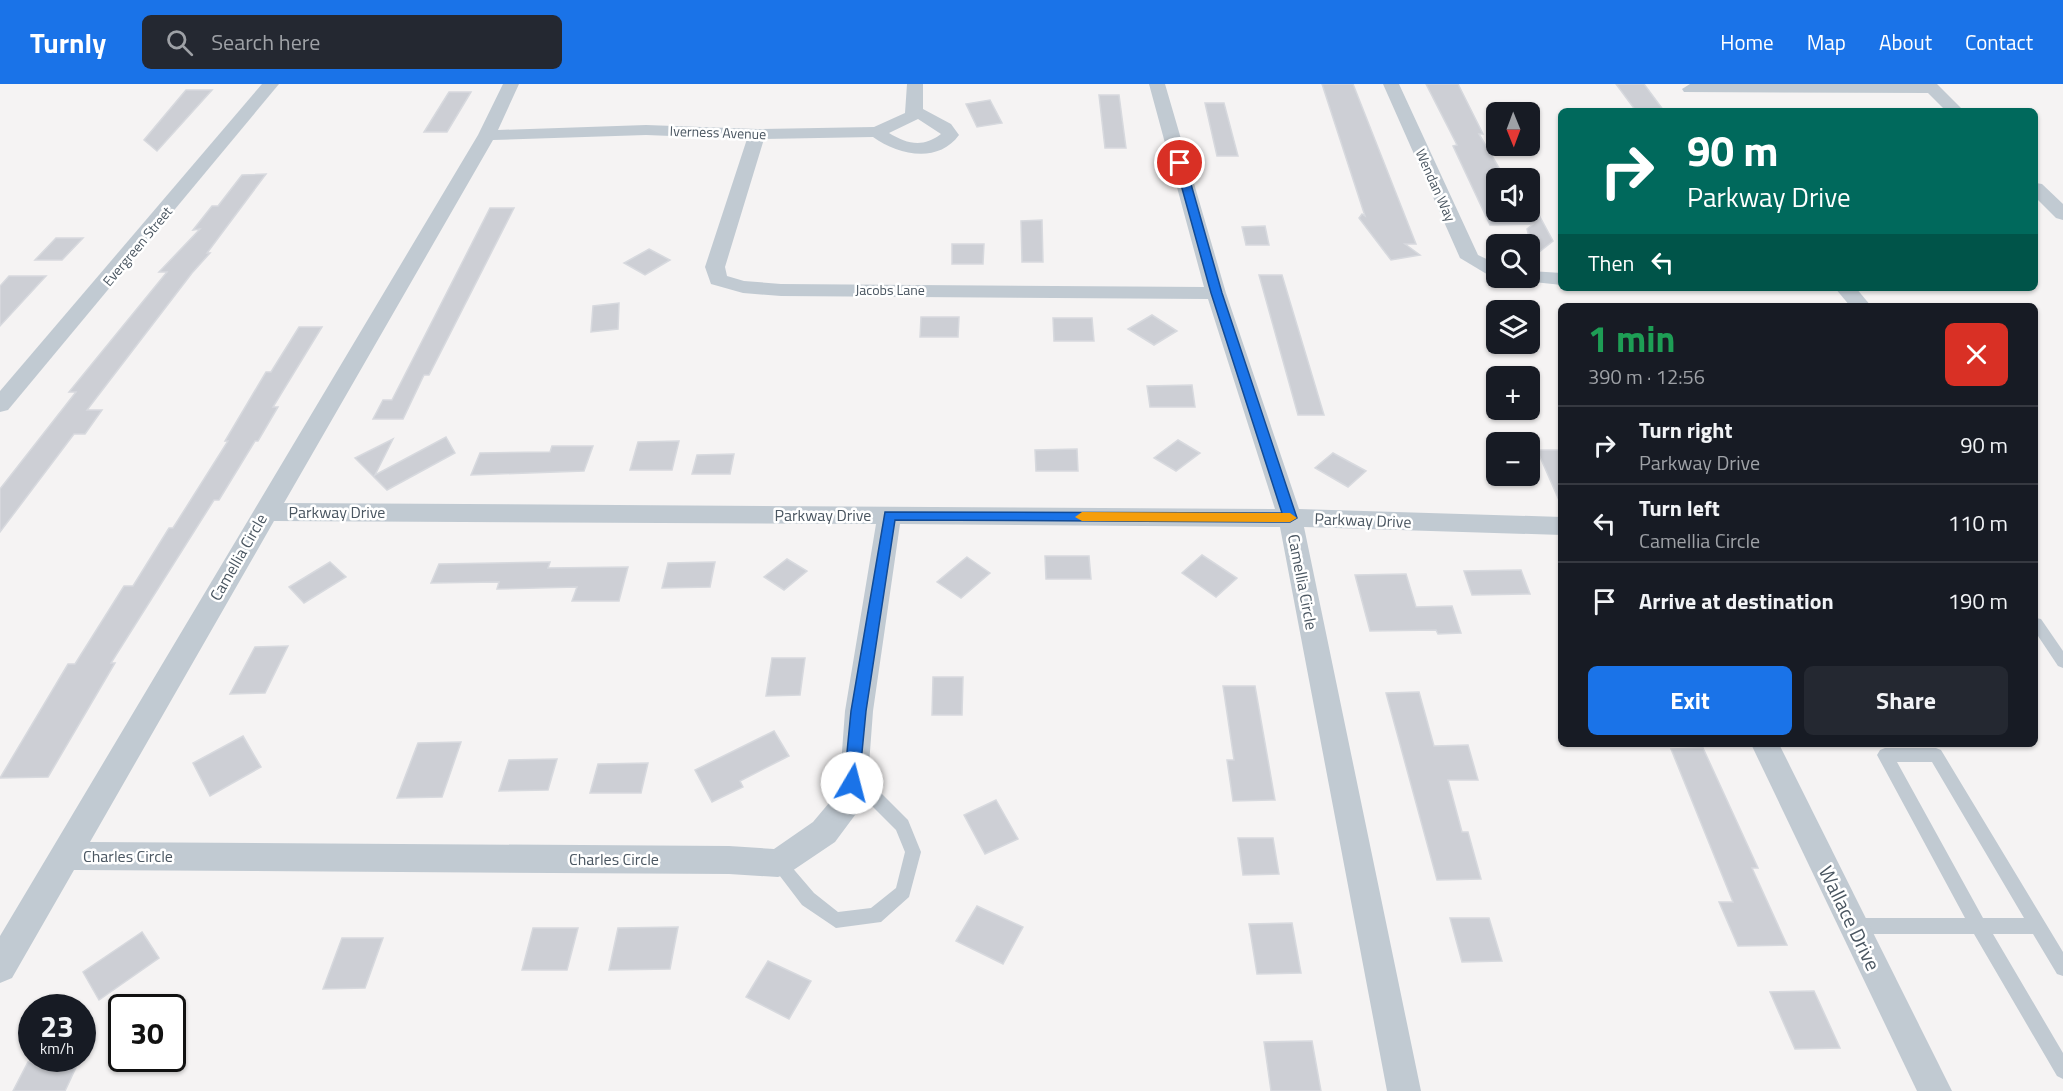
<!DOCTYPE html>
<html lang="en">
<head>
<meta charset="utf-8">
<style>
  body { margin:0; font-family:"Titillium Web",sans-serif; background:#242831; color:#f1f3f6; height:100vh; display:flex; flex-direction:column; font-size:22px; white-space:nowrap }
  * { box-sizing:border-box; margin:0 }
  p { font-size:20px; color:#9ea1a6 }
  .icon { flex:none; width:33px; height:33px; fill:none; stroke:currentColor; stroke-width:2; stroke-linecap:round; stroke-linejoin:round }
  .map { position:relative; flex:1; overflow:hidden }
  .drawer { position:absolute; left:1558px; top:219px; width:480px; height:444px; display:flex; flex-direction:column; background:#171b24; border-radius:9px; box-shadow:0 2px 4px #0004 }
  .drawer>* { flex:none }
  .banner { position:absolute; left:1558px; top:24px; width:480px; height:183px; border-radius:9px; box-shadow:0 2px 4px #0004; background:#00695c; color:#fff; overflow:hidden }
  .needle { width:39px; rotate:179deg }
  .tools { position:absolute; left:1486px; top:18px; display:grid; gap:12px }
  .tools a { display:grid; place-items:center; width:54px; height:54px; border-radius:9px; background:#171b24; box-shadow:0 2px 4px #0004; font-size:30px }
  .speed { position:absolute; left:18px; top:910px; display:flex; gap:12px; font-size:30px; font-weight:700; text-align:center }
  .speed>* { display:grid; place-content:center; width:78px; height:78px; border-radius:50%; background:#171b24; box-shadow:0 2px 4px #0004; line-height:1 }
  .speed small { font-size:15px; font-weight:400 }
  .speed .limit { border:3px solid #111; border-radius:9px; background:#fff; color:#111 }
  .pin { position:absolute; display:grid; place-items:center; width:51px; height:51px; color:#fff; margin:-26px; border:3px solid #fff; border-radius:50%; box-shadow:0 2px 6px #0007 }
  .me { position:absolute; width:66px; margin:-33px; rotate:8deg; stroke-linejoin:round; filter:drop-shadow(0 0 4px #0008) }
  .turn { display:flex; align-items:center; gap:21px; height:126px; padding:0 30px; font-size:27px }
  .turn .icon { width:78px; height:78px; stroke-width:2.5 }
  .turn b { display:block; font-size:42px; line-height:51px }
  .then { display:flex; align-items:center; height:57px; padding:0 30px; background:#0003; gap:12px; font-size:22px }
  .round { display:grid; place-items:center; flex:none; width:63px; height:63px; border-radius:9px; background:#242831 }
  .head { display:flex; align-items:center; justify-content:space-between; height:102px; padding:0 30px }
  h1 { font-size:36px; font-weight:700; line-height:45px; color:#1e9e55 }
  .button { display:flex; gap:12px; margin-top:auto; padding:12px 30px }
  .button a { flex:1; height:69px; border-radius:9px; background:#1a73e8; color:#fff; font-size:24px; font-weight:700; line-height:69px; text-align:center }
  .button a+a { background:#242831; color:#f1f3f6 }
  ul { padding:0; list-style:none }
  li { display:flex; align-items:center; gap:18px; height:78px; padding:0 30px; border-top:2px solid #363941 }
  li div { flex:1 }
  li b { display:block; font-size:22px }
  li em { font-style:normal }
  header { display:flex; align-items:center; gap:36px; box-sizing:border-box; height:84px; padding:0 30px; background:#1a73e8; color:#fff }
  header strong { font-size:28px }
  nav { display:flex; gap:33px; margin-inline-start:auto; font-size:21px }
  .search { width:420px; height:54px; background:#242831; display:flex; align-items:center; gap:15px; box-sizing:border-box; padding:0 21px; border-radius:9px; color:#9ea1a6; font-size:22px }
  .map>svg:first-child { display:block }
</style>
</head>
<body>
<header>
<strong>Turnly</strong>
<div class="search"><svg class="icon" aria-label="search" viewBox="0 0 24 24"><circle cx="10" cy="10" r="6"/><path d="M15 15l6 6"/></svg>Search here</div>
<nav><a>Home</a><a>Map</a><a>About</a><a>Contact</a></nav>
</header>
<div class="map">
<svg width="2063" height="1007" viewBox="0 0 2063 1007">
  <rect width="100%" height="100%" fill="#f5f3f3"/>
  <!-- building -->
  <g fill="#cdcfd5" stroke="#d7d9de" stroke-width="1.5">
    <polygon points="1322,0 1353,0 1416,160 1405,160 1420,171 1391,176 1359,134 1362,130 1365,132"/>
    <polygon points="1426,0 1458,0 1483,50 1479,50 1505,94 1497,94 1497,128 1530,128 1530,120 1533,120 1553,157 1534,172 1527,145 1533,140 1490,141 1453,62 1457,61"/>
    <polygon points="1616,0 1644,0 1664,27 1636,27"/>
    <polygon points="186,6 212,6 157,67 144,56"/>
    <polygon points="449,8 471,8 447,48 424,48"/>
    <polygon points="1099,11 1119,11 1126,64 1105,64"/>
    <polygon points="990,16 1002,39 977,43 966,20"/>
    <polygon points="1205,19 1224,19 1238,72 1217,72"/>
    <polygon points="266,90 207,169 210,169 192,189 87,326 102,326 85,350 74,350 0,448 0,405 76,308 69,308 167,188 159,188 200,145 193,146 212,122 218,122 242,91"/>
    <polygon points="490,124 514,124 429,291 424,291 403,335 373,335 383,316 392,316"/>
    <polygon points="1042,136 1043,178 1022,178 1021,137"/>
    <polygon points="1265,142 1269,161 1246,161 1242,143"/>
    <polygon points="56,154 83,154 62,176 35,176"/>
    <polygon points="952,160 984,160 983,180 952,180"/>
    <polygon points="649,165 670,176 645,191 624,179"/>
    <polygon points="1259,191 1282,191 1324,331 1298,331"/>
    <polygon points="9,192 46,192 0,242 0,202"/>
    <polygon points="619,219 618,245 591,248 593,222"/>
    <polygon points="1152,231 1177,247 1154,261 1128,245"/>
    <polygon points="921,233 959,233 958,253 920,253"/>
    <polygon points="1053,234 1092,234 1094,257 1054,257"/>
    <polygon points="299,243 322,243 273,323 278,323 258,357 255,357 219,416 214,416 111,579 115,579 48,693 0,694 68,580 75,580 124,502 133,502 169,444 173,444 228,357 225,357 266,288 271,288"/>
    <polygon points="1192,301 1195,323 1150,323 1147,302"/>
    <polygon points="446,353 455,369 387,406 355,374 393,355 375,391"/>
    <polygon points="1178,356 1200,369 1176,387 1154,374"/>
    <polygon points="679,357 672,386 630,386 638,358"/>
    <polygon points="552,362 593,362 584,387 471,391 480,369 550,368"/>
    <polygon points="1077,365 1078,387 1036,387 1035,366"/>
    <polygon points="1537,366 1562,366 1562,423"/>
    <polygon points="1333,369 1366,387 1348,403 1315,384"/>
    <polygon points="734,370 730,390 692,390 697,371"/>
    <polygon points="1202,471 1237,494 1216,513 1182,489"/>
    <polygon points="1045,472 1089,472 1091,495 1046,495"/>
    <polygon points="967,473 990,489 961,514 937,498"/>
    <polygon points="787,475 807,487 784,506 764,493"/>
    <polygon points="330,478 346,493 304,519 289,503"/>
    <polygon points="550,478 548,484 628,483 619,517 572,517 577,503 497,505 499,498 431,499 439,480"/>
    <polygon points="715,478 710,503 662,504 668,479"/>
    <polygon points="1521,486 1530,510 1472,511 1464,487"/>
    <polygon points="1406,490 1416,523 1452,522 1461,549 1438,550 1436,546 1370,547 1355,491"/>
    <polygon points="288,562 265,609 230,610 255,563"/>
    <polygon points="772,574 805,574 800,611 766,612"/>
    <polygon points="933,593 963,593 962,631 932,631"/>
    <polygon points="1223,602 1255,602 1275,716 1233,717 1227,676 1234,676"/>
    <polygon points="1419,608 1434,662 1468,661 1478,696 1448,696 1462,748 1468,748 1481,795 1437,796 1386,609"/>
    <polygon points="774,647 789,672 740,697 743,703 712,718 695,686"/>
    <polygon points="243,652 261,683 210,712 193,679"/>
    <polygon points="461,658 442,713 397,714 418,659"/>
    <polygon points="1703,664 1758,784 1752,784 1787,861 1738,862 1719,818 1733,818 1671,665"/>
    <polygon points="557,675 548,706 499,707 509,676"/>
    <polygon points="648,679 641,709 590,709 598,680"/>
    <polygon points="996,716 1018,755 985,770 964,731"/>
    <polygon points="1238,754 1273,754 1279,790 1243,791"/>
    <polygon points="977,822 1023,843 1003,880 956,857"/>
    <polygon points="1450,834 1489,834 1502,877 1462,878"/>
    <polygon points="1292,839 1301,889 1257,890 1249,840"/>
    <polygon points="678,843 670,885 609,886 618,844"/>
    <polygon points="533,844 578,844 567,886 522,886"/>
    <polygon points="142,848 159,874 99,916 83,888"/>
    <polygon points="342,854 383,854 365,904 323,905"/>
    <polygon points="768,877 811,897 789,935 746,913"/>
    <polygon points="1814,907 1840,964 1795,965 1770,908"/>
    <polygon points="1312,957 1321,1007 1271,1007 1264,958"/>
    <polygon points="79,977 65,1007 13,1007 28,978"/>
  </g>
  <g fill="none" stroke-linecap="round" stroke-linejoin="round">
    <!-- service -->
    <g fill="#c1cad2" fill-rule="evenodd">
      <polygon points="2036,534 2041,535 2063,567 2063,584 2058,582 2036,549"/>
      <path d="M 1885,664 L 1936,664 L 1941,666 L 2063,868 L 2063,892 L 2057,890 L 2033,850 L 1993,850 L 2063,969 L 2063,995 L 2057,992 L 1974,850 L 1854,850 L 1848,848 L 1846,842 L 1848,836 L 1854,834 L 1965,834 L 1877,671 L 1880,666 ZM 1897,678 L 1932,678 L 2024,834 L 1983,834 Z"/>
      <polygon points="856,676 861,678 881,709 908,736 921,768 909,813 881,838 836,844 802,821 770,779 772,774 778,772 784,774 814,809 838,828 871,824 896,804 905,768 896,746 869,719 851,688 848,683 851,678"/>
    </g>
    <!-- minor -->
    <g fill="#c1cad2" fill-rule="evenodd">
      <polygon points="262,0 279,0 8,326 0,328 0,307"/>
      <path d="M 503,0 L 519,0 L 498,46 L 646,41 L 757,45 L 874,43 L 905,29 L 907,0 L 923,0 L 923,25 L 951,40 L 959,51 C 938,80 898,71 873,53 L 764,55 L 725,183 L 727,192 L 744,197 L 781,200 L 1204,203 L 1149,0 L 1165,0 L 1226,209 L 1299,425 L 1562,433 L 1562,451 L 1304,443 L 1421,1007 L 1387,1007 L 1280,443 L 900,440 L 873,627 L 869,681 L 858,727 L 835,758 L 789,789 L 778,793 L 729,790 L 74,786 L 12,894 L 0,899 L 0,852 L 478,51 ZM 918,35 L 941,50 C 923,64 907,60 889,49 ZM 646,51 L 747,55 L 705,183 L 711,200 L 743,209 L 781,212 L 1208,215 L 1275,425 L 284,419 L 493,56 ZM 274,437 L 876,440 L 845,627 L 841,681 L 834,713 L 813,738 L 774,765 L 729,762 L 90,758 Z"/>
      <polygon points="1383,0 1399,0 1478,171 1497,180 1499,194 1490,192 1460,174"/>
      <polygon points="1690,0 1937,0 1964,27 1946,27 1928,9 1684,8 1682,5"/>
      <polygon points="2036,99 2042,100 2063,120 2063,136 2056,134 2036,114"/>
      <polygon points="1530,187 1562,189 1562,201 1523,197 1520,194 1530,194"/>
      <polygon points="1835,204 1856,204 1871,222 1850,222"/>
      <polygon points="1751,660 1779,660 1952,1007 1917,1007"/>
    </g>
  </g>
  <!-- route -->
  <polygon fill="#1a73e8" stroke="#114b97" stroke-width="1.5" points="1180,76 1185,79 1222,209 1297,434 1290,438 895,436 866,627 859,699 857,704 846,704 844,699 851,627 885,428 1282,429 1211,209 1175,79"/>
  <!-- slow -->
  <polygon fill="#f59e0b" points="1082,428 1290,429 1297,434 1290,438 1082,437 1075,433"/>
  <g text-anchor="middle" dominant-baseline="central" stroke-width="5" stroke-linejoin="round" paint-order="stroke">
    <!-- far-street labels -->
    <g font-size="14" fill="#4a5661" stroke="#fff">
      <text transform="translate(718 48) rotate(2)">Iverness Avenue</text>
      <text transform="translate(1436 101) rotate(66)">Wendan Way</text>
      <text transform="translate(137 162) rotate(-50)">Evergreen Street</text>
      <text x="890" y="205">Jacobs Lane</text>
    </g>
    <!-- street labels -->
    <g font-size="16" fill="#4a5661" stroke="#fff">
      <text x="337" y="428">Parkway Drive</text>
      <text x="823" y="431">Parkway Drive</text>
      <text transform="translate(1363 436) rotate(2)">Parkway Drive</text>
      <text transform="translate(238 473) rotate(-60)">Camellia Circle</text>
      <text transform="translate(1303 498) rotate(79)">Camellia Circle</text>
      <text x="128" y="772">Charles Circle</text>
      <text x="614" y="775">Charles Circle</text>
    </g>
    <!-- near-street labels -->
    <g font-size="20" fill="#4a5661" stroke="#fff">
      <text transform="translate(1850 834) rotate(64)">Wallace Drive</text>
    </g>
  </g>
</svg>
<div class="tools">
<a><svg class="needle" viewBox="-14 -14 28 28"><path d="M0-13l5 13h-10z" fill="#e53935"/><path d="M0 13l5-13h-10z" fill="#9ea1a6"/></svg></a>
<a><svg class="icon" aria-label="sound" viewBox="0 0 24 24"><path d="M4 9h4l5-4v14l-5-4H4zM17 9q2 3 0 6"/></svg></a>
<a><svg class="icon" aria-label="search" viewBox="0 0 24 24"><circle cx="10" cy="10" r="6"/><path d="M15 15l6 6"/></svg></a>
<a><svg class="icon" aria-label="layers" viewBox="0 0 24 24"><path d="M12 4l9 5-9 5-9-5zM3 14l9 5 9-5"/></svg></a>
<a>+</a>
<a>−</a>
</div>
<div class="speed"><div>23<small>km/h</small></div><div class="limit">30</div></div>
<div class="pin" style="left:1180px;top:79px;background:#d93025"><svg class="icon" aria-label="arrive" viewBox="0 0 24 24"><path d="M6 21V4h12l-3 4 3 4H6"/></svg></div>
<svg class="me" style="left:852px;top:699px" viewBox="-20 -20 40 40"><circle r="19" fill="#fff"/><path d="M0-13L10 11 0 6-10 11z" fill="#1a73e8"/></svg>
<div class="banner">
<div class="turn"><svg class="icon" aria-label="right" viewBox="0 0 24 24"><path d="M7 20v-9h11M14 6l5 5-5 5"/></svg><div><b>90 m</b>Parkway Drive</div></div>
<div class="then">Then<svg class="icon" aria-label="left" viewBox="0 0 24 24"><path d="M17 20v-9H6M10 6l-5 5 5 5"/></svg></div>
</div>
<section class="drawer">
<div class="head"><div><h1>1 min</h1><p>390 m · 12:56</p></div><a class="round" style="background:#d93025;color:#fff"><svg class="icon" aria-label="close" viewBox="0 0 24 24"><path d="M6 6l12 12M18 6L6 18"/></svg></a></div>
<ul>
<li><svg class="icon" aria-label="right" viewBox="0 0 24 24"><path d="M7 20v-9h11M14 6l5 5-5 5"/></svg><div><b>Turn right</b><p>Parkway Drive</p></div><em>90 m</em></li>
<li><svg class="icon" aria-label="left" viewBox="0 0 24 24"><path d="M17 20v-9H6M10 6l-5 5 5 5"/></svg><div><b>Turn left</b><p>Camellia Circle</p></div><em>110 m</em></li>
<li><svg class="icon" aria-label="arrive" viewBox="0 0 24 24"><path d="M6 21V4h12l-3 4 3 4H6"/></svg><div><b>Arrive at destination</b></div><em>190 m</em></li>
</ul>
<div class="button"><a>Exit</a><a>Share</a></div>
</section>
</div>
</body>
</html>
